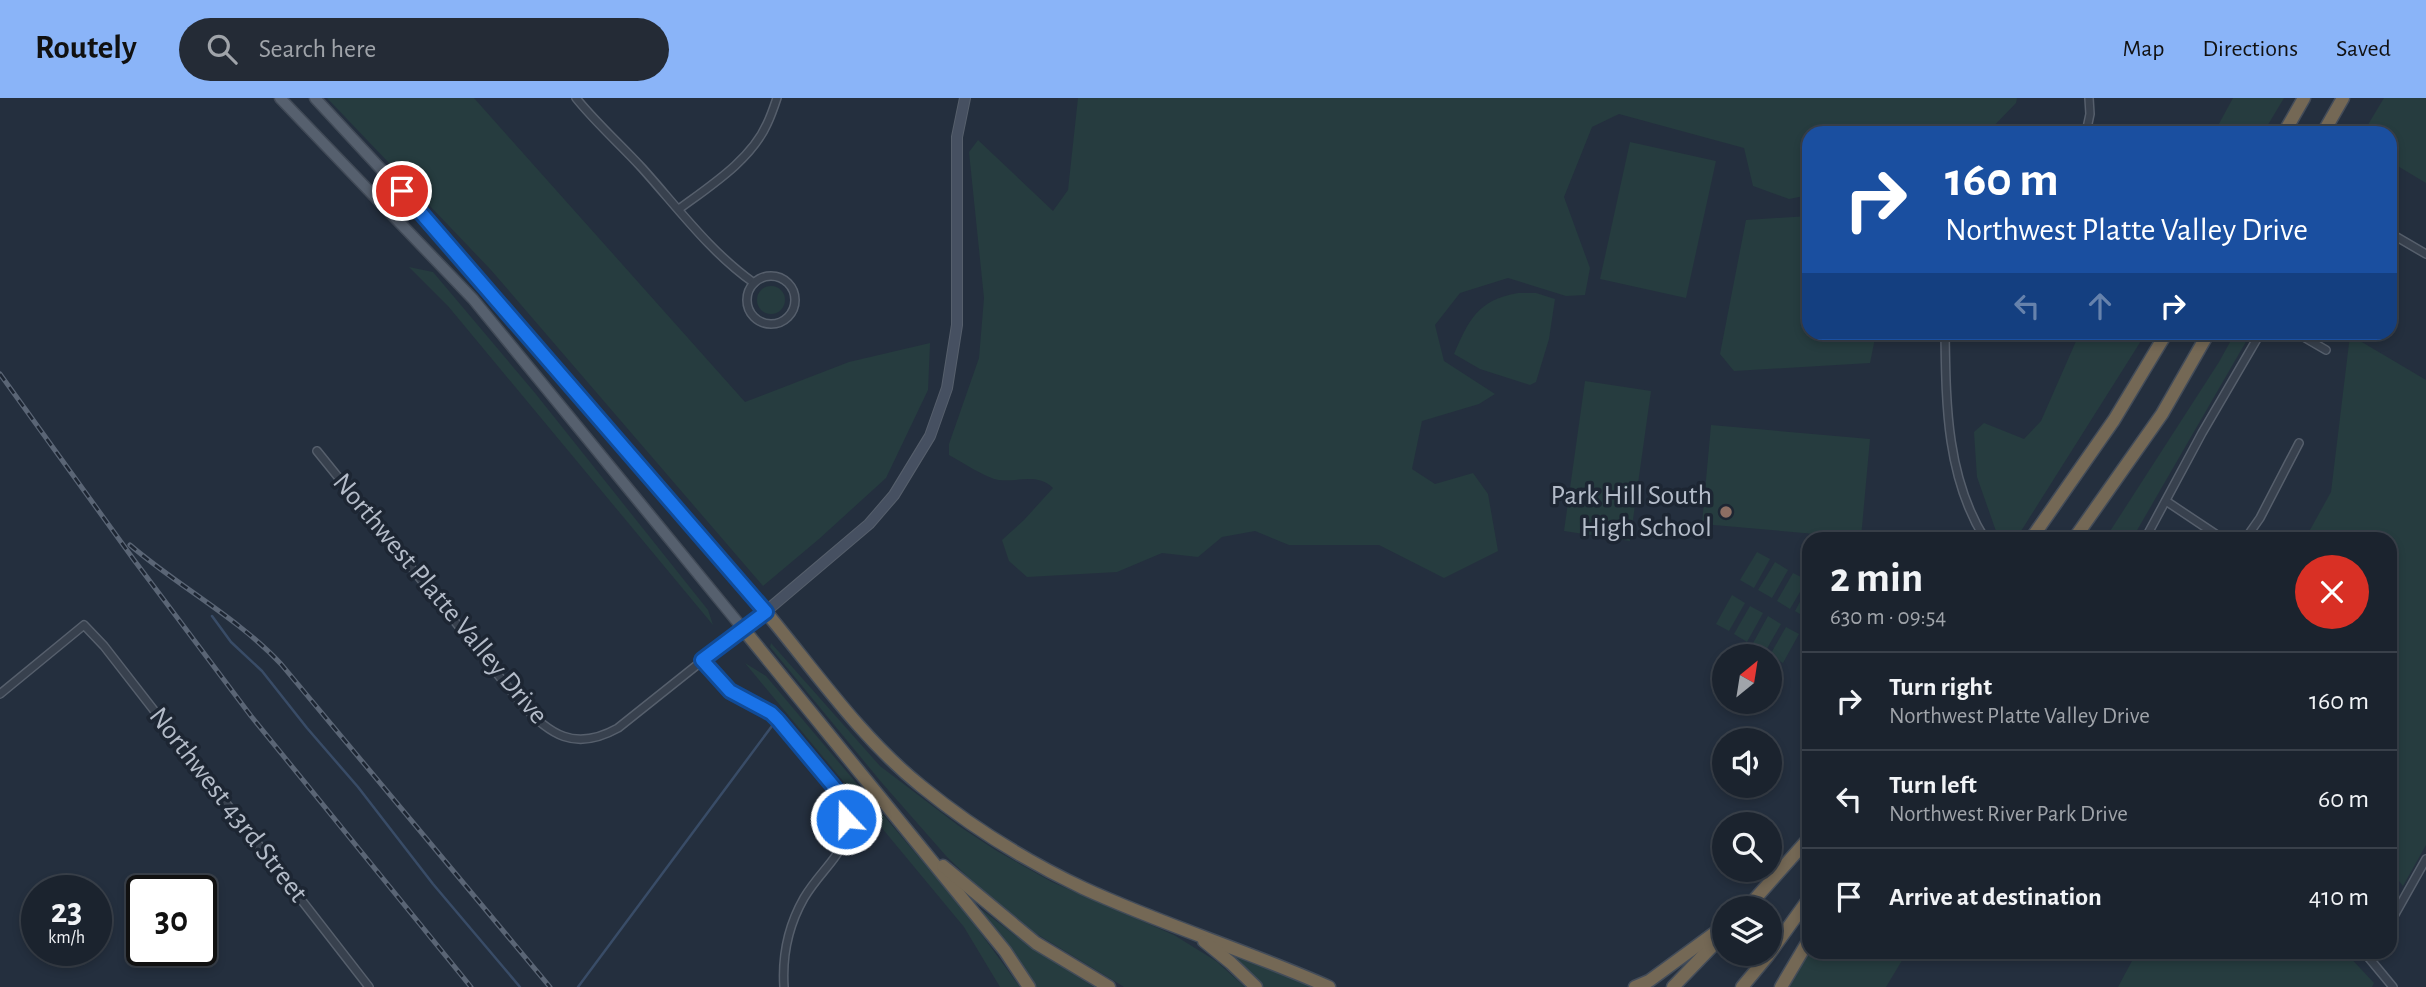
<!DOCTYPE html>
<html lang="en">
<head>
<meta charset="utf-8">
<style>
  body { margin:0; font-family:"Alegreya Sans",sans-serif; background:#242b36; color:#f1f3f6; height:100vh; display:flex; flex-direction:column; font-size:26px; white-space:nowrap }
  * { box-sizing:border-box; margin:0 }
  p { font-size:23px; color:#a0a4aa }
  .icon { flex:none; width:38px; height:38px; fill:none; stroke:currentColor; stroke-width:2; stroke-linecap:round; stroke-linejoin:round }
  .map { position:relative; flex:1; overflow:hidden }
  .panel { position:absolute; left:1802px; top:434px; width:595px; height:427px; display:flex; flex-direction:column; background:#1b232e; border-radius:21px; box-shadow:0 4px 10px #0003,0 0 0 2px #39404a }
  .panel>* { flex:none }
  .hud { position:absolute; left:1802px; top:28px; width:595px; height:214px; border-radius:21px; box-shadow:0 4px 10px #0003,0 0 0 2px #39404a; background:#1a4fa0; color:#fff; overflow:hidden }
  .needle { width:46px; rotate:30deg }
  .controls { position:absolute; left:1712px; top:546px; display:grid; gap:14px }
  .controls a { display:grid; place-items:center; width:70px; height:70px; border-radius:50%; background:#1b232e; box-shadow:0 4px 10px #0003,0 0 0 2px #39404a; font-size:35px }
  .speed { position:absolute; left:21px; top:777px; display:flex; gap:14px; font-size:35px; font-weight:700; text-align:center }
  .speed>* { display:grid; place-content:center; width:91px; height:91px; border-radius:50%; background:#1b232e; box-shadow:0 4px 10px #0003,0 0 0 2px #39404a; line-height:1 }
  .speed small { font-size:18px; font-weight:400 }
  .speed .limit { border:4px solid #111; border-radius:10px; background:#fff; color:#111 }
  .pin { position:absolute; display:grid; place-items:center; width:60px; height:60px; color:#fff; margin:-30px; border:4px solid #fff; border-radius:50%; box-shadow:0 2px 7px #0007 }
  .me { position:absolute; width:77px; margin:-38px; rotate:339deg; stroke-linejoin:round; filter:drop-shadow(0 0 5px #0008) }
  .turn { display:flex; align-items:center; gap:24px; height:147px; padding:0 28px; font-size:32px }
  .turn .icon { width:91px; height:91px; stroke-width:2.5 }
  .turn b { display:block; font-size:49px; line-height:60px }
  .lanes { display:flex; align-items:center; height:66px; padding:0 28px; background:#0003; justify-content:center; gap:35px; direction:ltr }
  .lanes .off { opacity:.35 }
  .round { display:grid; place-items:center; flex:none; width:74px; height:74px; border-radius:37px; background:#242b36 }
  .head { display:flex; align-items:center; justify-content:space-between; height:119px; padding:0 28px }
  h1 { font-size:42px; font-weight:700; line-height:52px }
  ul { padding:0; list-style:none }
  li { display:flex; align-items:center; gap:21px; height:98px; padding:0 28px; border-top:2px solid #39404a }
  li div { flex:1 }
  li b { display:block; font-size:26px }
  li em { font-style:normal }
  header { display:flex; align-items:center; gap:42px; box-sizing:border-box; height:98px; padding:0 35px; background:#8ab4f8; color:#111 }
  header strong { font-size:33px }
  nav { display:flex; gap:38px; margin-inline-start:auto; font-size:24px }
  .search { width:490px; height:63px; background:#242b36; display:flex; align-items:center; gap:18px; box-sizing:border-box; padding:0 24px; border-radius:38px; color:#a0a4aa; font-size:26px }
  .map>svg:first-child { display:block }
</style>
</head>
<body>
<header>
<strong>Routely</strong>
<div class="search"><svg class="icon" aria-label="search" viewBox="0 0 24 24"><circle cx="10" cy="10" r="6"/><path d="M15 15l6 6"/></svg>Search here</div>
<nav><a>Map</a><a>Directions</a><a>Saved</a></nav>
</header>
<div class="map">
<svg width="2426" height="889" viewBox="0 0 2426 889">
  <rect width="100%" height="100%" fill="#242f3e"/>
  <!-- green -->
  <g fill="#263c3f">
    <polygon points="327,0 474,0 745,304 849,264 930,245 928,292 886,380 819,441 763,488 491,172"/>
    <path d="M 1078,0 L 2017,0 L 2016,5 L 1987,35 L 1810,35 L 1809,97 L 1789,101 L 1753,88 L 1744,50 L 1619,16 L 1592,29 L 1564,99 L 1590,170 L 1585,197 L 1566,198 L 1508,180 L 1460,195 L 1435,227 L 1444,263 L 1495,296 L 1479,306 L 1422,323 L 1412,371 L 1435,386 L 1473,375 L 1488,396 L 1498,453 L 1444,480 L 1379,447 L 1289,447 L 1255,433 L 1222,439 L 1198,459 L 1162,455 L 1117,474 L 1027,479 L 1009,463 L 1002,442 L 1024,422 L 1053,390 C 1038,375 1018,384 999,382 C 986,380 962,364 949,357 L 949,346 L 979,260 L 984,200 L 969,54 L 978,42 L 1053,113 L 1068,92 Z"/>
    <polygon points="2233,0 2284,0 2263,35 2214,35"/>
    <polygon points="2384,0 2426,0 2426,85 2391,64 2390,35 2363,35"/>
    <polygon points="1630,44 1716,63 1686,200 1600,181"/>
    <polygon points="1809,118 1810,234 1876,235 1870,265 1734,273 1720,256 1746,122"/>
    <polygon points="409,169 433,174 535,295 708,512 713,527 448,208"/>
    <circle cx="771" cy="202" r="14"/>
    <path d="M 1518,195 L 1536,195 L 1555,201 L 1549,241 L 1536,284 L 1530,287 L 1480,271 L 1454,256 C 1469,221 1478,202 1518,195 Z"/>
    <polygon points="2080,234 2146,235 2016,441 2001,441 1997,436 1977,379 1974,334 1984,325 2024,341 2041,323"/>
    <polygon points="2235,235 2251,235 2132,441 2105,441 2219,264"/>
    <polygon points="2350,237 2426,282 2426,747 2403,788 2390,772 2390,441 2305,441 2331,394"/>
    <polygon points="1585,283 1651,293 1630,443 1564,433"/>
    <polygon points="1711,327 1870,341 1861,440 1702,426"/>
    <polygon points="1757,454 1770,461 1754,490 1740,482"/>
    <polygon points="1775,464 1788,472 1772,500 1758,492"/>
    <polygon points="1793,475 1807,482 1790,511 1777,503"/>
    <polygon points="1809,487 1810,519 1808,521 1795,513"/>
    <polygon points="1732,497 1745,505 1729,533 1716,526"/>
    <polygon points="1750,508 1763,515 1747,544 1734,536"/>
    <polygon points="1768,518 1781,526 1765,554 1752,547"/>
    <polygon points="1786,529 1799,536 1783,565 1770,557"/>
    <polygon points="771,545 880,668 959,728 997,753 1052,784 1174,837 1216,863 1245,889 1124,889 1035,835 970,781 947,759 882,685 770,549"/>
    <polygon points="745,565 766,578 966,815 1020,889 1000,889 964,829"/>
    <polygon points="982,812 1029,848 1094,889 1034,889 979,813"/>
    <polygon points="1809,848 1810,854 1907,854 1886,889 1785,889"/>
    <polygon points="1227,852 1315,889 1263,889 1226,855"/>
    <polygon points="2122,854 2345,854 2374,885 2372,889 2118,889 2133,861"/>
  </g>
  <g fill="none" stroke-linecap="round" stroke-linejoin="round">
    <!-- stream -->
    <g stroke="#394c67" stroke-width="2.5">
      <polyline points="212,518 231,544 262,573 307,630 358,689 433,786 520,889"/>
      <polyline points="578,889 772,628"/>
    </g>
    <!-- street casing -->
    <g stroke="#565f6c" stroke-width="10">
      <g id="street">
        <path d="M 576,0 C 596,25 620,46 642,70 C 678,110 710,154 754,185"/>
        <polyline points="2086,35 2090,16 2089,0"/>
        <path d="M 679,111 C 710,88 751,62 767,26 C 771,18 774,9 777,0"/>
        <polyline points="2390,135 2426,156"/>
        <circle cx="771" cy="202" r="24"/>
        <path d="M 1945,234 C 1946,305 1946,379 1985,441"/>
        <polyline points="2295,234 2326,252"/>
        <path d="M 317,353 L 520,604 C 549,637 575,654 618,630 L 702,563 L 744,532"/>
        <polyline points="2166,403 2217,437 2246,440 2260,420 2299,345"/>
        <polyline points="2145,441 2202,335 2261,234"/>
        <path d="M 702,563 L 730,593 L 771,615 L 778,622 L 839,695 C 861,750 828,760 804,800 C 788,828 782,858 784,889"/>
        <polyline points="0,596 84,527 104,548 369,889"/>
        <polyline points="2390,825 2426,761"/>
        <polyline points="2364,854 2393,889"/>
      </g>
    </g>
    <!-- secondary casing -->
    <g stroke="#565f6c" stroke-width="12">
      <polyline id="secondary" points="744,532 869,426 894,397 930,338 947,290 957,227 957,39 965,0"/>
    </g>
    <!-- primary casing -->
    <g stroke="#414a57" stroke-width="13">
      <g id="primary">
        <polyline points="280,0 473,201 744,532"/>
        <polyline points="315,0 419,112 766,514"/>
      </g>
    </g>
    <!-- highway casing -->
    <g stroke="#434c59" stroke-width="15">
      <g id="highway">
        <polyline points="2284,35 2304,0"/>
        <polyline points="2323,35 2343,0"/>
        <polyline points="2031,441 2114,322 2167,234"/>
        <polyline points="2074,441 2162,316 2209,234"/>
        <path d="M 766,514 C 815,573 861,640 921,688 C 970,728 1026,763 1083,790 C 1163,827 1248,853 1329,889"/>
        <polyline points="744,532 1005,853 1029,889"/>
        <polyline points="943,768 1036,845 1109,889"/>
        <polyline points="1747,810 1810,739"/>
        <polyline points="1204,843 1231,865 1256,889"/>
        <polyline points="1635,889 1649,883 1724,828"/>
        <polyline points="1673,889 1724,836"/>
        <polyline points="1742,889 1767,859 1810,799"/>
        <polyline points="1781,889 1810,840"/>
      </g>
    </g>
    <!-- street -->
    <use href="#street" stroke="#38414e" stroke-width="7"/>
    <!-- secondary -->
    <use href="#secondary" stroke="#465061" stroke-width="10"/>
    <!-- primary -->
    <use href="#primary" stroke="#56606e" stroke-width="10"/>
    <!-- highway -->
    <use href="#highway" stroke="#746855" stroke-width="12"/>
    <!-- rail casing -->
    <g stroke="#5a6575" stroke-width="5">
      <g id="rail">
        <polyline points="0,276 134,462 251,618 471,889"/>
        <path d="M 130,447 C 179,489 237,519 281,566 L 550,889"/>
      </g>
    </g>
    <!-- rail -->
    <use href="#rail" stroke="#1d2633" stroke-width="2.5" stroke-dasharray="8" stroke-linecap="butt"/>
  </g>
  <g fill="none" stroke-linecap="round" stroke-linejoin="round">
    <!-- route casing -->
    <g stroke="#114b97" stroke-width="18">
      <polyline id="route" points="402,93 766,514 702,562 730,593 771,615 778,622 839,695 846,721"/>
    </g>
    <!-- route -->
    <use href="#route" stroke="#1a73e8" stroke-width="12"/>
  </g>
  <!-- markers -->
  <circle fill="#8d6e63" stroke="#1d2633" stroke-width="2.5" cx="1726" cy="414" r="7"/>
  <g text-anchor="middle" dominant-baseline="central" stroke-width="7" stroke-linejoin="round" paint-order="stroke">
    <!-- poi labels -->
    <g font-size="28" fill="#b4bcc9" stroke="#1d2633" text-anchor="end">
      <text x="1712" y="398">Park Hill South<tspan x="1712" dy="32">High School</tspan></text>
    </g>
    <!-- street labels -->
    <g font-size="28" fill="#b4bcc9" stroke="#1d2633">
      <text transform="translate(440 501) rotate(50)">Northwest Platte Valley Drive</text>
      <text transform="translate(228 707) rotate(52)">Northwest 43rd Street</text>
    </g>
  </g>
</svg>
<div class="controls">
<a><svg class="needle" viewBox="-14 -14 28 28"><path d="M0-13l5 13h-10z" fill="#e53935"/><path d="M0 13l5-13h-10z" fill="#a0a4aa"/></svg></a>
<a><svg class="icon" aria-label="sound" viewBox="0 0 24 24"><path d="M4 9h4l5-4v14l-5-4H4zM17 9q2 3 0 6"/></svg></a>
<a><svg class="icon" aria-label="search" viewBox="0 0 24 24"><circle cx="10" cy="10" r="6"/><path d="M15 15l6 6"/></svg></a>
<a><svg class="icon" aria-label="layers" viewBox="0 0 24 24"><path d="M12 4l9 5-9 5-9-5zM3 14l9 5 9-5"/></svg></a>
</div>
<div class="speed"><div>23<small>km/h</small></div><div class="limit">30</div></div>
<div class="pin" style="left:402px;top:93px;background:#d93025"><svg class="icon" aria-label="arrive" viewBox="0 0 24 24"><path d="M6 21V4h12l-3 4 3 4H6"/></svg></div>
<svg class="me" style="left:846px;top:721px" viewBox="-20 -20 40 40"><circle r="17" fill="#1a73e8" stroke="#fff" stroke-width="3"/><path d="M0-11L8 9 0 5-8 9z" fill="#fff"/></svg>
<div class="hud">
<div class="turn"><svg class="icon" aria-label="right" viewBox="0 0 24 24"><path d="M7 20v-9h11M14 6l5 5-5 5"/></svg><div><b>160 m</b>Northwest Platte Valley Drive</div></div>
<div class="lanes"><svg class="icon off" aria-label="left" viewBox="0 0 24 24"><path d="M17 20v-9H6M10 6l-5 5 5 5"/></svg><svg class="icon off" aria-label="ahead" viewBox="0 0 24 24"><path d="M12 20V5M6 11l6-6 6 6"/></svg><svg class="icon" aria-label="right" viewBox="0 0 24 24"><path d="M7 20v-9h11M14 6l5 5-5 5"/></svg></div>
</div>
<section class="panel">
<div class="head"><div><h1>2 min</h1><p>630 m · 09:54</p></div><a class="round" style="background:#d93025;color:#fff"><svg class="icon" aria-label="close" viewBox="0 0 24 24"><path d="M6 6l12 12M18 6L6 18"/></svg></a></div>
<ul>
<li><svg class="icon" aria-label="right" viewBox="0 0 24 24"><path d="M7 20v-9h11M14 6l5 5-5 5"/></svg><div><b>Turn right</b><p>Northwest Platte Valley Drive</p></div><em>160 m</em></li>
<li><svg class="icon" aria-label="left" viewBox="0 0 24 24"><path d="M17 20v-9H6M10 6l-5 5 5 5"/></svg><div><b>Turn left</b><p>Northwest River Park Drive</p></div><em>60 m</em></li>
<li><svg class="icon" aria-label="arrive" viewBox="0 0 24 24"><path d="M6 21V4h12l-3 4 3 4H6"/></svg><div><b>Arrive at destination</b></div><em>410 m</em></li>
</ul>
</section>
</div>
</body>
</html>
